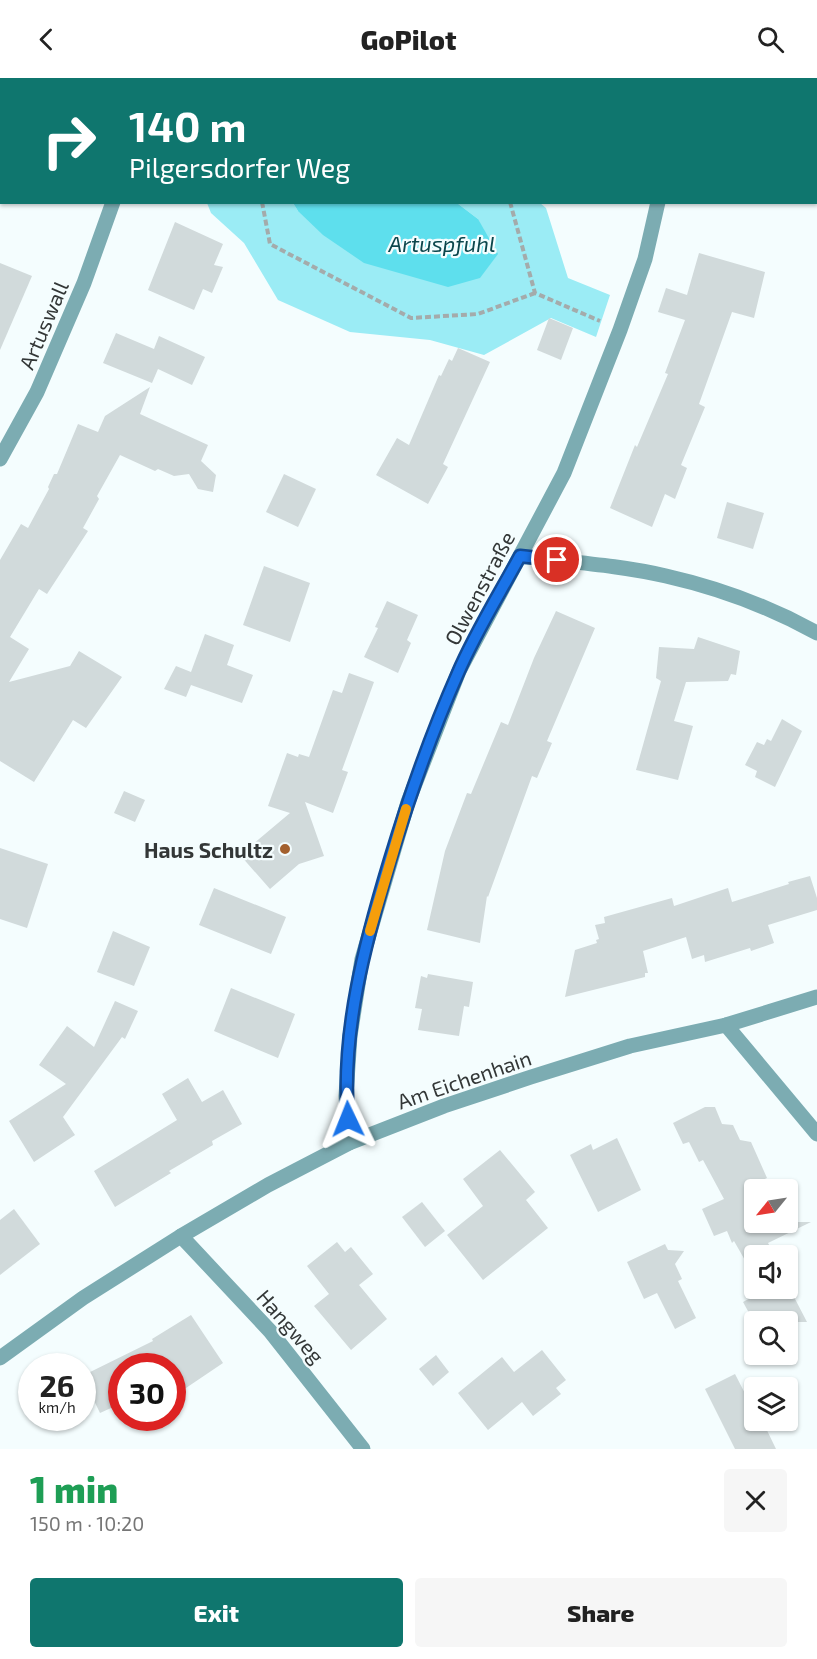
<!DOCTYPE html>
<html lang="en">
<head>
<meta charset="utf-8">
<style>
  body { margin:0; font-family:"Exo 2",sans-serif; background:#f6f6f6; color:#222; height:100vh; display:flex; flex-direction:column; font-size:22px; white-space:nowrap }
  * { box-sizing:border-box; margin:0 }
  p { font-size:20px; color:#767676 }
  .icon { flex:none; width:33px; height:33px; fill:none; stroke:currentColor; stroke-width:2; stroke-linecap:round; stroke-linejoin:round }
  .map { position:relative; height:1371px; overflow:hidden }
  .drawer { display:flex; flex-direction:column; background:#fff; flex:1 }
  .drawer>* { flex:none }
  .banner { position:absolute; left:0px; top:0px; width:818px; height:126px; box-shadow:0 2px 4px #0004; background:#0f766e; color:#fff; overflow:hidden }
  .needle { width:39px; rotate:240deg }
  .controls { position:absolute; left:744px; top:1101px; display:grid; gap:12px }
  .controls a { display:grid; place-items:center; width:54px; height:54px; border-radius:6px; background:#fff; box-shadow:0 2px 4px #0004; font-size:30px }
  .speed { position:absolute; left:18px; top:1275px; display:flex; gap:12px; font-size:30px; font-weight:700; text-align:center }
  .speed>* { display:grid; place-content:center; width:78px; height:78px; border-radius:50%; background:#fff; box-shadow:0 2px 4px #0004; line-height:1 }
  .speed small { font-size:15px; font-weight:400 }
  .speed .limit { border:9px solid #d22; background:#fff; color:#111 }
  .pin { position:absolute; display:grid; place-items:center; width:51px; height:51px; color:#fff; margin:-26px; border:3px solid #fff; border-radius:50%; box-shadow:0 2px 6px #0007 }
  .me { position:absolute; width:66px; margin:-33px; rotate:358deg; stroke-linejoin:round; filter:drop-shadow(0 0 4px #0008) }
  .turn { display:flex; align-items:center; gap:21px; height:126px; padding:0 30px; font-size:27px }
  .turn .icon { width:78px; height:78px; stroke-width:2.5 }
  .turn b { display:block; font-size:42px; line-height:51px }
  .round { display:grid; place-items:center; flex:none; width:63px; height:63px; border-radius:6px; background:#f6f6f6 }
  .overview { display:flex; align-items:center; justify-content:space-between; height:102px; padding:0 30px }
  h1 { font-size:36px; font-weight:800; line-height:45px; color:#1e9e55 }
  .button { display:flex; gap:12px; margin-top:auto; padding:12px 30px }
  .button a { flex:1; height:69px; border-radius:6px; background:#0f766e; color:#fff; font-size:24px; font-weight:800; line-height:69px; text-align:center }
  .button a+a { background:#f6f6f6; color:#222 }
  header { display:flex; justify-content:space-between; align-items:center; height:78px; padding:0 30px; background:#fff; font-size:27px; font-weight:800 }
  .map>svg:first-child { display:block }
</style>
</head>
<body>
<header><svg class="icon" aria-label="back" viewBox="0 0 24 24"><path d="M15 5l-7 7 7 7"/></svg>GoPilot<svg class="icon" aria-label="search" viewBox="0 0 24 24"><circle cx="10" cy="10" r="6"/><path d="M15 15l6 6"/></svg></header>
<div class="map">
<svg width="817" height="1371" viewBox="0 0 817 1371">
  <rect width="100%" height="100%" fill="#f4fdfe"/>
  <!-- green -->
  <polygon fill="#9becf5" points="207,125 293,125 298,133 478,141 457,125 540,125 546,130 568,200 610,217 596,259 551,240 484,277 430,262 350,254 278,222 244,165 211,135"/>
  <!-- water -->
  <polygon fill="#5edfed" points="293,125 457,125 478,141 498,176 480,200 448,209 364,185 323,157 298,133"/>
  <!-- building -->
  <g fill="#d1dadb">
    <polygon points="175,144 223,166 214,187 223,189 212,215 203,211 194,232 148,212"/>
    <polygon points="699,175 765,194 754,240 732,234 699,326 705,329 681,387 687,390 675,421 665,416 652,449 610,430 635,367 637,369 668,296 665,295 685,242 658,234 666,210 687,217"/>
    <polygon points="0,185 32,198 0,272"/>
    <polygon points="549,240 573,250 561,282 537,272"/>
    <polygon points="116,255 154,271 159,258 205,279 192,307 158,291 152,305 103,285"/>
    <polygon points="458,270 490,284 443,386 448,389 428,426 376,397 397,360 409,367 439,297 441,298 449,281 452,283"/>
    <polygon points="150,309 140,336 208,367 201,383 216,397 213,414 198,411 189,396 174,398 158,391 155,393 120,377 97,418 99,421 83,450 88,453 47,516 39,511 10,559 29,571 9,604 70,588 79,573 122,599 86,650 73,642 34,704 0,683 0,482 21,446 28,450 49,411 48,409 54,396 57,396 78,346 98,354 105,338"/>
    <polygon points="284,396 316,411 298,449 266,434"/>
    <polygon points="727,424 764,435 753,471 717,460"/>
    <polygon points="264,488 310,505 290,564 243,547"/>
    <polygon points="387,523 418,537 407,562 411,565 398,595 364,579 378,550 375,549"/>
    <polygon points="556,533 595,550 547,663 552,665 537,700 532,698 488,819 487,818 480,865 427,852 445,773 467,715 471,716 501,644 508,647 534,580"/>
    <polygon points="205,556 234,567 227,587 253,597 242,625 191,607 186,619 164,611 176,588 191,594"/>
    <polygon points="698,559 740,573 736,597 731,596 728,603 686,604 674,643 693,648 678,702 636,692 661,603 656,600 659,569 694,571"/>
    <polygon points="349,595 374,604 342,692 348,694 333,735 305,724 324,778 299,786 270,811 240,777 290,735 268,728 287,675 298,679 299,676 309,679 333,612 342,615"/>
    <polygon points="782,641 802,653 775,709 755,699 757,693 745,687 757,664 764,667 767,661 771,663"/>
    <polygon points="124,713 145,722 135,744 114,735"/>
    <polygon points="0,770 48,786 27,850 0,841"/>
    <polygon points="810,798 817,820 817,832 768,847 774,865 751,873 750,870 705,884 704,877 692,881 686,859 643,873 648,895 645,895 645,899 565,919 575,872 597,865 596,862 599,861 595,847 605,845 604,839 672,820 674,828 728,810 732,824 789,806 788,804"/>
    <polygon points="214,810 286,839 271,876 199,847"/>
    <polygon points="113,853 150,869 134,908 97,894"/>
    <polygon points="428,896 473,904 469,929 464,928 459,958 418,952 422,931 415,930 421,898 427,900"/>
    <polygon points="231,910 295,936 278,980 214,953"/>
    <polygon points="115,923 138,933 125,961 122,959 63,1039 75,1057 34,1084 9,1043 66,1006 39,987 67,948 94,969"/>
    <polygon points="188,1000 202,1024 223,1012 242,1046 212,1063 213,1067 169,1093 171,1095 115,1129 94,1093 177,1042 162,1016"/>
    <polygon points="705,1029 715,1029 722,1046 733,1047 740,1062 751,1064 767,1100 754,1106 754,1144 811,1144 768,1165 775,1178 754,1178 754,1198 734,1163 732,1165 727,1153 714,1158 702,1131 724,1121 703,1082 699,1084 689,1064 683,1066 673,1045"/>
    <polygon points="617,1060 641,1112 598,1134 570,1077 591,1066 593,1072"/>
    <polygon points="500,1072 535,1114 526,1122 548,1150 483,1202 447,1157 483,1128 463,1101"/>
    <polygon points="422,1124 445,1153 425,1169 402,1139"/>
    <polygon points="14,1131 40,1166 0,1197 0,1142"/>
    <polygon points="337,1164 345,1174 351,1169 373,1196 359,1207 387,1241 351,1272 314,1228 329,1216 307,1188"/>
    <polygon points="665,1166 668,1172 684,1173 675,1186 682,1201 678,1203 696,1240 675,1251 657,1215 644,1221 627,1184"/>
    <polygon points="788,1198 798,1216 794,1219 807,1244 754,1244 743,1224 763,1213 762,1210 788,1210"/>
    <polygon points="191,1237 223,1285 183,1312 172,1295 172,1288 122,1288 122,1325 100,1335 82,1298 153,1263 152,1261"/>
    <polygon points="542,1272 566,1302 556,1310 561,1316 533,1338 522,1324 488,1352 458,1315 502,1279 514,1294"/>
    <polygon points="436,1277 449,1294 433,1308 419,1291"/>
    <polygon points="735,1296 753,1331 754,1330 754,1342 762,1342 776,1371 735,1371 705,1311"/>
  </g>
  <g fill="none" stroke-linecap="round" stroke-linejoin="round">
    <!-- path -->
    <g stroke="#a4abab" stroke-width="4" stroke-dasharray="6 3" stroke-linecap="butt">
      <polyline points="262,124 270,166 411,240 478,236 535,215"/>
      <polyline points="510,124 535,215 600,243"/>
    </g>
    <!-- minor -->
    <g stroke="#7cacb2" stroke-width="15">
      <polyline points="787,0 790,2"/>
      <polyline points="149,2 149,0"/>
      <polyline points="680,2 680,0"/>
      <polyline points="816,16 817,16"/>
      <polyline points="0,381 37,314 84,205 113,124"/>
      <path d="M 520,478 C 568,484 619,487 666,498 C 719,510 770,529 817,555"/>
      <polyline points="726,947 817,1056"/>
      <polyline points="349,1065 346,1018 350,958 362,881 408,724 459,593 564,395 620,252 645,181 658,124"/>
      <polyline points="181,1158 270,1253 363,1371"/>
    </g>
    <!-- tertiary -->
    <polyline stroke="#7cacb2" stroke-width="15" points="0,1280 83,1220 181,1158 268,1107 349,1065 444,1028 531,999 630,968 726,947 817,919"/>
  </g>
  <g fill="none" stroke-linecap="round" stroke-linejoin="round">
    <!-- route casing -->
    <g stroke="#114b97" stroke-width="15">
      <path id="route" d="M 348,1041 C 341,953 365,865 390,782 C 409,719 431,656 458,595 C 475,555 499,517 520,478 L 557,482"/>
    </g>
    <!-- route -->
    <use href="#route" stroke="#1a73e8" stroke-width="10"/>
    <!-- slow -->
    <polyline stroke="#f59e0b" stroke-width="10" points="370,853 406,731"/>
  </g>
  <!-- markers -->
  <circle fill="#a3602e" stroke="#f4fdfe" stroke-width="2" cx="285" cy="771" r="6"/>
  <g text-anchor="middle" dominant-baseline="central" stroke-width="4.5" stroke-linejoin="round" paint-order="stroke">
    <!-- street labels -->
    <g font-size="21" fill="#333737" stroke="#f4fdfe">
      <text transform="translate(43 247) rotate(-67)">Artuswall</text>
      <text transform="translate(479 510) rotate(-62)">Olwenstraße</text>
      <text transform="translate(464 1001) rotate(-19)">Am Eichenhain</text>
      <text transform="translate(291 1248) rotate(49)">Hangweg</text>
    </g>
    <!-- poi labels -->
    <g font-size="21" font-weight="bold" fill="#333737" stroke="#f4fdfe" text-anchor="end">
      <text x="273" y="771">Haus Schultz</text>
    </g>
    <!-- water labels -->
    <g font-size="22" font-style="italic" fill="#0c474d" stroke="#f4fdfe">
      <text x="442" y="165">Artuspfuhl</text>
    </g>
  </g>
</svg>
<div class="controls">
<a><svg class="needle" viewBox="-14 -14 28 28"><path d="M0-13l5 13h-10z" fill="#e53935"/><path d="M0 13l5-13h-10z" fill="#767676"/></svg></a>
<a><svg class="icon" aria-label="sound" viewBox="0 0 24 24"><path d="M4 9h4l5-4v14l-5-4H4zM17 9q2 3 0 6"/></svg></a>
<a><svg class="icon" aria-label="search" viewBox="0 0 24 24"><circle cx="10" cy="10" r="6"/><path d="M15 15l6 6"/></svg></a>
<a><svg class="icon" aria-label="layers" viewBox="0 0 24 24"><path d="M12 4l9 5-9 5-9-5zM3 14l9 5 9-5"/></svg></a>
</div>
<div class="speed"><div>26<small>km/h</small></div><div class="limit">30</div></div>
<div class="pin" style="left:557px;top:482px;background:#d93025"><svg class="icon" aria-label="arrive" viewBox="0 0 24 24"><path d="M6 21V4h12l-3 4 3 4H6"/></svg></div>
<svg class="me" style="left:348px;top:1041px" viewBox="-20 -20 40 40"><path d="M0-17L14 15 0 8-14 15z" fill="#1a73e8" stroke="#fff" stroke-width="4"/></svg>
<div class="banner">
<div class="turn"><svg class="icon" aria-label="right" viewBox="0 0 24 24"><path d="M7 20v-9h11M14 6l5 5-5 5"/></svg><div><b>140 m</b>Pilgersdorfer Weg</div></div>
</div>
</div>
<section class="drawer">
<div class="overview"><div><h1>1 min</h1><p>150 m · 10:20</p></div><a class="round"><svg class="icon" aria-label="close" viewBox="0 0 24 24"><path d="M6 6l12 12M18 6L6 18"/></svg></a></div>
<div class="button"><a>Exit</a><a>Share</a></div>
</section>
</body>
</html>
